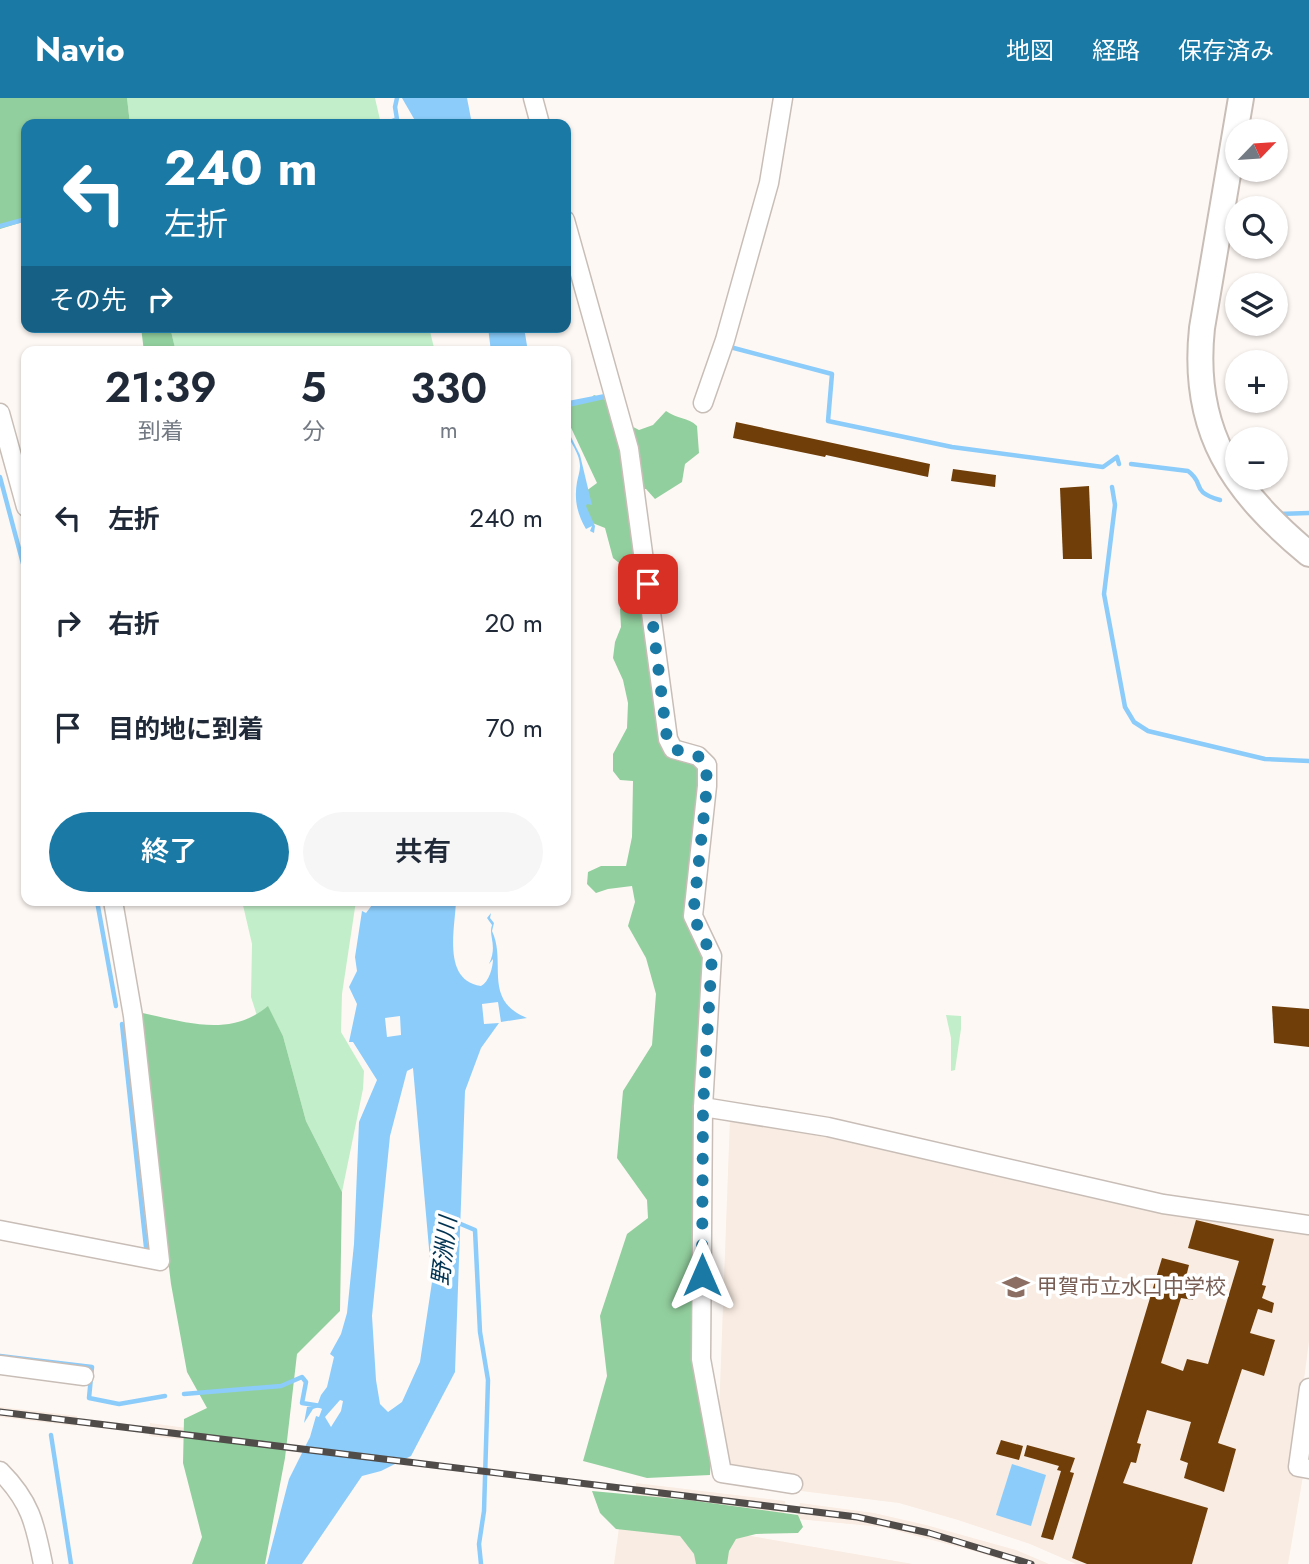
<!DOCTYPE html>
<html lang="ja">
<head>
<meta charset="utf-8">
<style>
  body { margin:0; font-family:Jost,"Noto Sans JP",sans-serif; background:#f6f6f7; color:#1f2937; height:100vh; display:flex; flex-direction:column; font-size:26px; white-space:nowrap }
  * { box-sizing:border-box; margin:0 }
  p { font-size:23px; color:#747a83 }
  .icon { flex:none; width:38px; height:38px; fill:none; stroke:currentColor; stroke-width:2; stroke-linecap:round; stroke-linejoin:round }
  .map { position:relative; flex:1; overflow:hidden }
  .drawer { position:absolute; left:21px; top:248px; width:550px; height:560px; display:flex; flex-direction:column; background:#fff; border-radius:14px; box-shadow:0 2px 5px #0004 }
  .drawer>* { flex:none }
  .hud { position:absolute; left:21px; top:21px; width:550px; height:214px; border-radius:14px; box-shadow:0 2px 5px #0004; background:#1b79a6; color:#fff; overflow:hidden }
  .needle { width:46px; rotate:65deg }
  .buttons { position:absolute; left:1225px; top:21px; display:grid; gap:14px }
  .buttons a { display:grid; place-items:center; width:63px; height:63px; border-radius:50%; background:#fff; box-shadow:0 2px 5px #0004; font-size:35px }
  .pin { position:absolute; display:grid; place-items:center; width:60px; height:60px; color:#fff; margin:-30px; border-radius:14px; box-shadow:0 4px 10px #0006 }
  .me { position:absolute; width:77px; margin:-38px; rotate:0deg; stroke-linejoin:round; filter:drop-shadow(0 0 5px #0008) }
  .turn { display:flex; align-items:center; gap:24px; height:147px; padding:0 28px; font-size:32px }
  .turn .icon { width:91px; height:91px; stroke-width:2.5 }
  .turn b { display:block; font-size:49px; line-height:60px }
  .then { display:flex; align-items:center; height:66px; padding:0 28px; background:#0003; gap:14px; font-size:26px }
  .eta { display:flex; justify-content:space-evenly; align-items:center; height:119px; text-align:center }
  .eta b { font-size:42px; font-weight:600; line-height:49px }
  .action { display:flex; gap:14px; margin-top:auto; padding:14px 28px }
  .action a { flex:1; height:80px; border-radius:42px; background:#1b79a6; color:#fff; font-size:28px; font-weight:600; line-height:80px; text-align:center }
  .action a+a { background:#f6f6f7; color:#1f2937 }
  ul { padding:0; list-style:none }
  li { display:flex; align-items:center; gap:21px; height:105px; padding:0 28px }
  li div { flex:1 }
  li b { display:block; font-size:26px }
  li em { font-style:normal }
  header { display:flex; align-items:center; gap:42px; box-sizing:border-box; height:98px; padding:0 35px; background:#1b79a6; color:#fff }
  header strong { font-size:33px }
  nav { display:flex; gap:38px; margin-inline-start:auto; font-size:24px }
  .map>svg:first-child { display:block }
</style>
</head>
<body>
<header>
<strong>Navio</strong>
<nav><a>地図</a><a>経路</a><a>保存済み</a></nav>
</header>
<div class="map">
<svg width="1309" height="1466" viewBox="0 0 1309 1466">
  <rect width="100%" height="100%" fill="#fef8f4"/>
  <!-- built -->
  <g fill="#f9ece2">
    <polygon points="730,1019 1186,1116 1309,1135 1309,1243 1292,1374 1303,1378 1288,1466 1076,1466 1030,1446 958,1422 899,1405 801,1393 802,1383 717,1370"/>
    <polygon points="0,1309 77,1318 76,1328 0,1319"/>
    <polygon points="150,1325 216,1334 215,1345 149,1338"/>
    <polygon points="636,1385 785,1403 784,1420 636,1400"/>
    <polygon points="800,1405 874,1415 926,1427 1016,1452 1049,1466 1015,1466 974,1453 882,1429 797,1421"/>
    <polygon points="621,1415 711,1429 708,1466 614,1466"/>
    <polygon points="722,1433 913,1466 719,1466"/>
  </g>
  <!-- green -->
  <g fill="#c2efca">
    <polygon points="127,0 375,0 381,26 130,26"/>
    <polygon points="170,229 429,229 435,254 176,254"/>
    <polygon points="242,803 356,803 342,896 341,934 364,973 363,991 342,1094 306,1023 283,938 268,909 257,918 251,899 252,846"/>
    <polygon points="946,917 961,918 961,931 955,972 951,973 951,940"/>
  </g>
  <!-- forest -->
  <g fill="#92cf9e">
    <polygon points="0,0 127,0 130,26 26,26 26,123 0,131"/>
    <polygon points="141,229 170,229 176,254 144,254"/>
    <path d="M 594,297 L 615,306 L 620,322 L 639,332 L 653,327 L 666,313 C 677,321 688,319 697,328 L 699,355 L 685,366 L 682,384 L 655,401 L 646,391 L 641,391 L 644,470 L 628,472 L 613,460 L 605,430 L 590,424 L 582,396 L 597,385 L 566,319 L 571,306 L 587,304 Z"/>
    <polygon points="643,496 668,638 695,648 708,657 702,821 712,837 707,894 704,1220 713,1293 710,1377 647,1380 583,1363 607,1278 600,1218 627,1136 648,1120 647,1102 617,1060 623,993 652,947 656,896 646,860 628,828 635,804 632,788 608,791 596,795 587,786 588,774 601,768 626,768 632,739 633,683 620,682 613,673 613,656 627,630 628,605 623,582 613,560 615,544 621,529 620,511 630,499"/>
    <path d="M 268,908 L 283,938 L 306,1023 L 342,1094 L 340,1213 L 297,1256 L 285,1360 L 265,1466 L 192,1466 L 202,1439 L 183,1365 L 184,1321 L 207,1310 L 187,1274 L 171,1186 L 138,914 C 183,923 229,941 268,908 Z"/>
    <polygon points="592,1393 688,1402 798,1417 803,1429 798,1435 756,1436 736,1441 729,1453 727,1466 696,1466 694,1456 680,1438 616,1431 600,1415"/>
  </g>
  <!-- water -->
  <g fill="#8cccfa" fill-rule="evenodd">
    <polygon points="402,0 467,0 472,26 417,26"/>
    <polygon points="488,229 524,229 528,254 491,254"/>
    <polygon points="604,296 605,301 569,309 565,326 565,301 568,303"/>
    <path d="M 565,327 L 580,357 L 592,407 L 587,406 L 586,408 L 595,428 L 594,435 L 590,433 L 592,428 L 586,431 C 577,416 574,401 577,384 C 578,379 580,373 580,368 C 580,353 566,341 565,327 Z"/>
    <path d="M 375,803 L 456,803 C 455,831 442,882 481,888 C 489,884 493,869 493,861 L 489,866 C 498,847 488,838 492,827 L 487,820 L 491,815 L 490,820 L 494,825 L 492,833 C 507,864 482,902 527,920 L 501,924 L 498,904 L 482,906 L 484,926 L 499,925 L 481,950 L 465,993 L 455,1274 L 411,1358 L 381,1373 L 362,1378 L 302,1466 L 267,1466 L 289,1381 L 310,1339 L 316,1318 L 319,1319 L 322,1311 L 319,1309 L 313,1311 L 304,1325 L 307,1309 L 317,1308 L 321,1297 L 327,1289 L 334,1259 L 330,1256 L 341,1236 L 347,1215 L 354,1146 L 359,1024 L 377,982 L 353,944 L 349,944 L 357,906 L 349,889 L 357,873 L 355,859 L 362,813 L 366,815 ZM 400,918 L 401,937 L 387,939 L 385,920 ZM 413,970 L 432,1184 L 420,1264 L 402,1304 L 388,1314 L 380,1306 L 376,1282 L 372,1218 L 390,1038 L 407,973 ZM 340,1302 L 343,1303 L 341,1313 L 331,1329 L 325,1319 Z"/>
    <polygon points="1012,1366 1046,1377 1031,1428 996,1417"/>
  </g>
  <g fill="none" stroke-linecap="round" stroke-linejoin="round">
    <!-- stream -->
    <g stroke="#8cccfa" stroke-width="4.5">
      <polyline points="385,26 397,21 395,9 397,0"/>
      <polyline points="0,128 26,121"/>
      <polyline points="729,252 730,249 832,276 828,323 952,349 1103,369 1117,359 1119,366"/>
      <path d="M 1131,366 L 1188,373 C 1206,386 1189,393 1220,402"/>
      <polyline points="0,379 26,477"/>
      <polyline points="1112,389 1115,407 1104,496 1125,609 1134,624 1148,633 1265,661 1309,663"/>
      <polyline points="1278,416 1309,415"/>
      <polyline points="97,803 116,908"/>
      <polyline points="122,926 146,1149"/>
      <polyline points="456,1124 475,1132 480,1234 488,1282 484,1413 479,1446 481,1466"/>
      <polyline points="0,1258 92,1269 89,1300 119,1306 165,1298"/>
      <polyline points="184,1296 281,1288 302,1279 306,1284 302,1305 321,1308"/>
      <polyline points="51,1337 71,1466"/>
    </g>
  </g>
  <!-- building -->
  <g fill="#703e08">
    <polygon points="736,324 930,366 928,379 826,357 825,359 733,340"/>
    <polygon points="953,371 996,377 995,389 951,383"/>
    <polygon points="1089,388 1092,461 1063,461 1060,390"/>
    <polygon points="1272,908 1309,911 1309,949 1274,945"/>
    <polygon points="1196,1122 1274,1141 1262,1187 1266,1188 1262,1200 1274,1205 1272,1215 1258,1211 1250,1235 1275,1242 1264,1278 1242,1271 1218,1345 1236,1351 1224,1394 1184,1380 1188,1365 1180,1362 1191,1324 1147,1312 1137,1345 1141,1346 1136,1365 1131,1364 1123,1385 1208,1410 1192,1466 1087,1466 1072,1460 1162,1160 1189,1167 1186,1179 1199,1182 1193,1202 1181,1200 1161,1265 1183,1273 1187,1261 1208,1266 1239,1163 1188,1150"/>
    <polygon points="1001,1342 1023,1348 1019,1362 996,1356"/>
    <polygon points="1027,1347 1075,1360 1070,1374 1074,1375 1053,1442 1041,1439 1061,1373 1057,1372 1059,1368 1024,1358"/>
  </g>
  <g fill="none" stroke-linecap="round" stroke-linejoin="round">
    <!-- minor casing -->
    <g stroke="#c8beb7" stroke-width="21">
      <g id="minor">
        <polyline points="533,0 540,26"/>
        <polyline points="565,122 629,351 668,641 673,651 698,658 707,667 707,688 693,818 712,858 703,1009 701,1261 722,1375 793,1386"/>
        <polyline points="703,305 725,242 769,85 783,0"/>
        <polyline points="0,315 26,409"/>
        <polyline points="703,1009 828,1029 1163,1106 1309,1127"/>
        <polyline points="0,1132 160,1163 133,918 113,803"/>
        <polyline points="0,1267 84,1278"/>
        <polyline points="1309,1290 1298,1369 1309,1371"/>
        <path d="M 0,1373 C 30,1403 35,1425 43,1466"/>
      </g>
    </g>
    <!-- secondary casing -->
    <g stroke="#c8beb7" stroke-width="28">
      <path id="secondary" d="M 1241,0 L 1202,230 C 1191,333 1233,393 1309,456"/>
    </g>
    <!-- minor -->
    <use href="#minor" stroke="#fff" stroke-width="18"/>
    <!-- secondary -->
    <use href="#secondary" stroke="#fff" stroke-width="24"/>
    <!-- rail casing -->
    <g stroke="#504c4a" stroke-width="7">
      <polyline id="rail" points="0,1314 857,1419 929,1435 1031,1466"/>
    </g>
    <!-- rail -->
    <use href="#rail" stroke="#fff" stroke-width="4.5" stroke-dasharray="13" stroke-linecap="butt"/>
  </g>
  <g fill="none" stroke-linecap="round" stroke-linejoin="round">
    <!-- route -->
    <polyline stroke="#1b79a6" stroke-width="12" stroke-dasharray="0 21.6" points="648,486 667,641 673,651 698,658 706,667 707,688 693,818 712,858 703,1009 702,1177"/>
  </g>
  <!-- icons -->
  <defs>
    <g id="school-bare" transform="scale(2.1)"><path d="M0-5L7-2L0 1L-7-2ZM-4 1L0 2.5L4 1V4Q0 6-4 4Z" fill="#8d6e63" stroke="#fff" stroke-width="2.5" paint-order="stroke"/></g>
  </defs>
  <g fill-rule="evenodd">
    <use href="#school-bare" x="1016" y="1189"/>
  </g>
  <g text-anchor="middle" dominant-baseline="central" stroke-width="7" stroke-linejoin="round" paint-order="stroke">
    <!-- education labels -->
    <g font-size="21" fill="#785e54" stroke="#fff" text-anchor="start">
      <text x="1037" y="1189">甲賀市立水口中学校</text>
    </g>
    <!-- water labels -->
    <g font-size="23" font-style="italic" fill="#003351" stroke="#fff">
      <text transform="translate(444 1153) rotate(-83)">野洲川</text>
    </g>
  </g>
</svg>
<div class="buttons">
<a><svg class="needle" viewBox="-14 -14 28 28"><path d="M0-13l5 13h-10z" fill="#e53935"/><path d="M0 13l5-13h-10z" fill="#747a83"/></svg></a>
<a><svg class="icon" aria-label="search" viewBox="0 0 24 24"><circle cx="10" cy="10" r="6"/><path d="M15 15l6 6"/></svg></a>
<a><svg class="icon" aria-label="layers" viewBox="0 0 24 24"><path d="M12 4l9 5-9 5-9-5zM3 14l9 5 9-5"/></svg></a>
<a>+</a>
<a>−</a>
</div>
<div class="pin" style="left:648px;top:486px;background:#d93025"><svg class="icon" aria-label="arrive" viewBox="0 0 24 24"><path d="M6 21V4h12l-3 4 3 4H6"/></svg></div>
<svg class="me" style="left:702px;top:1177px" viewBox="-20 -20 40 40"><path d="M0-17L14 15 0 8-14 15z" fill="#1b79a6" stroke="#fff" stroke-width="4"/></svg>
<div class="hud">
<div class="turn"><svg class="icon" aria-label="left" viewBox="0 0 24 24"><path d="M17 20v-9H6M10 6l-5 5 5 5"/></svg><div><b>240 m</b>左折</div></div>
<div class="then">その先<svg class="icon" aria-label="right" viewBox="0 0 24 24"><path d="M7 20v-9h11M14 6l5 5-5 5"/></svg></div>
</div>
<section class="drawer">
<div class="eta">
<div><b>21:39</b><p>到着</p></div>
<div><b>5</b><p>分</p></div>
<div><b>330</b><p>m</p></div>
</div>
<ul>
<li><svg class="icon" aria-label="left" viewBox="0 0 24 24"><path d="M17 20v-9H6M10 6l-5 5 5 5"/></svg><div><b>左折</b></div><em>240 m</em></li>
<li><svg class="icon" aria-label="right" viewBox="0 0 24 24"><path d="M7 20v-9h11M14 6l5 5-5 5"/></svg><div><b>右折</b></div><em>20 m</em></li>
<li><svg class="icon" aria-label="arrive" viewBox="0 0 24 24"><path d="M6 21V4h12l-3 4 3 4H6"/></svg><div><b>目的地に到着</b></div><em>70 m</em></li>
</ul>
<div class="action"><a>終了</a><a>共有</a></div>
</section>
</div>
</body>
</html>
